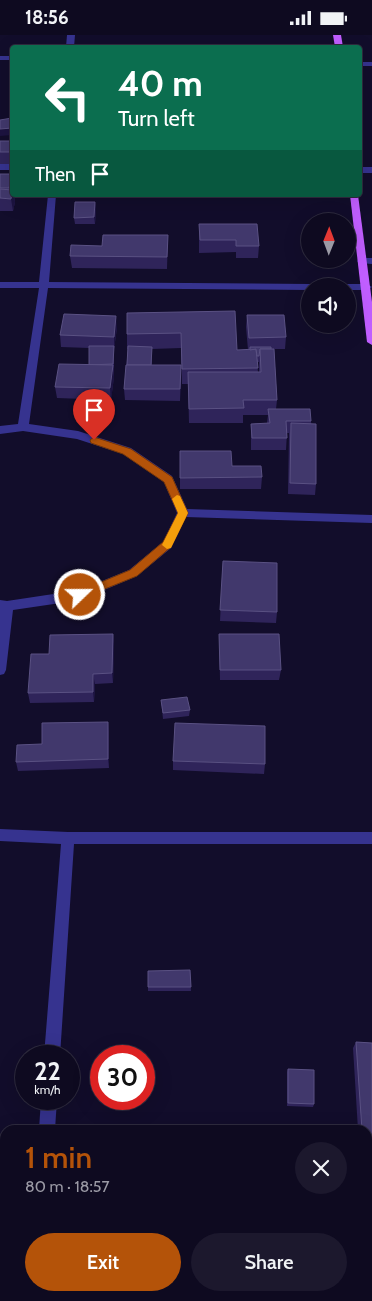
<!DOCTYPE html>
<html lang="en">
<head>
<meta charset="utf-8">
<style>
  body { margin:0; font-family:Cabin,sans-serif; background:#1c182d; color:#f1f3f6; height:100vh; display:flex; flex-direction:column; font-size:19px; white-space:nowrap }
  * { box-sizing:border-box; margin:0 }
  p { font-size:16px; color:#9b9aa5 }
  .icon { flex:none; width:28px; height:28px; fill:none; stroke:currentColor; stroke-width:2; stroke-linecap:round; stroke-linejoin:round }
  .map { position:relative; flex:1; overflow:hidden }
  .side { position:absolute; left:0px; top:1090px; width:372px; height:176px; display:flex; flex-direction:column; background:#0e0a20; border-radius:15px 15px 0 0; box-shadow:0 5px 20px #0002,0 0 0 1px #2e2b3e }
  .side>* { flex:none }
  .guide { position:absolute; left:10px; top:10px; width:352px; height:152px; border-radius:5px; box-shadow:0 5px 20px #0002,0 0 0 1px #2e2b3e; background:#0b6e4f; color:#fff; overflow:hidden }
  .needle { width:32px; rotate:1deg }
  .buttons { position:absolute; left:301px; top:178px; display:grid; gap:10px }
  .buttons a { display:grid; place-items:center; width:55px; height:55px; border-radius:50%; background:#0e0a20; box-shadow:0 5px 20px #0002,0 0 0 1px #2e2b3e; font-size:25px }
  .speed { position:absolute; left:15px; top:1010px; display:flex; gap:10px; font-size:25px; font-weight:700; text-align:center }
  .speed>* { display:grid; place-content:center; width:65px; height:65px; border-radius:50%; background:#0e0a20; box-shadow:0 5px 20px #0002,0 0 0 1px #2e2b3e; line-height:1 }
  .speed small { font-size:12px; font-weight:400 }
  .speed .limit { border:8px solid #d22; background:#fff; color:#111 }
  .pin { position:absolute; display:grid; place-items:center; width:42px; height:42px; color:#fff; margin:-51px -21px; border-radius:50% 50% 50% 0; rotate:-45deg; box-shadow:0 0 5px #0007 }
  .pin .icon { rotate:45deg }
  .me { position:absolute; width:55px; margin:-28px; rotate:68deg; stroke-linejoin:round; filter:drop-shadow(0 0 4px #0008) }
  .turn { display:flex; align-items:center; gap:18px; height:105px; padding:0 25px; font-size:22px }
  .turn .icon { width:65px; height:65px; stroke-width:2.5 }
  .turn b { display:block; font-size:35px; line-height:42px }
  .then { display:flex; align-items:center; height:48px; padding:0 25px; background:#0003; gap:10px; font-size:19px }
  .round { display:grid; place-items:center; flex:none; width:52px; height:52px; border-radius:26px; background:#1c182d }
  .headline { display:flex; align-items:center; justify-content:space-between; height:85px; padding:0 25px }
  h1 { font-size:30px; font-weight:600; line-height:38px; color:#b45309 }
  .primary-button { display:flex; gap:10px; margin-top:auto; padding:10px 25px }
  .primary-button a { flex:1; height:58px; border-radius:30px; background:#b45309; color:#fff; font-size:20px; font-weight:600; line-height:58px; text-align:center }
  .primary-button a+a { background:#1c182d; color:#f1f3f6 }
  .status { display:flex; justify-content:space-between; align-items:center; height:35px; padding:0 25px; background:#0e0a20; direction:ltr }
  .status svg { height:14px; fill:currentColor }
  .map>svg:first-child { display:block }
</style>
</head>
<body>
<div class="status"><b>18:56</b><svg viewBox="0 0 49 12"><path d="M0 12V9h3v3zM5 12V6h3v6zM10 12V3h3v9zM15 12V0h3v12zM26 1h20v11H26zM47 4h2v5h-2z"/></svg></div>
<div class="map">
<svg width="372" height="1266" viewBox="0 0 372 1266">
  <rect width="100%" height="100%" fill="#120d2b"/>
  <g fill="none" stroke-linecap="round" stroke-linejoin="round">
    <!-- minor -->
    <g fill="#36338f" fill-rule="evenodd">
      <polygon points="67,0 75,0 74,12 66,12"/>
      <rect x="0" y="21" width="12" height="4"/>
      <rect x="360" y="27" width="12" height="4"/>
      <rect x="0" y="129" width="12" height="6"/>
      <rect x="360" y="132" width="12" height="6"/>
      <polygon points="48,160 56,160 49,247 310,249 314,251 310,251 310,255 48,253 29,389 78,396 131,413 172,441 187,474 372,480 372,488 186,482 171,513 137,541 81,565 13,575 6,635 4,639 0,640 0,565 7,566 80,555 129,535 163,507 177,478 164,447 123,419 77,404 23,396 0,399 0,391 18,389 39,253 0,253 0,247 39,247"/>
      <polygon points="362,223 372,223 372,229 359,228 357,226"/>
      <polygon points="348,249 367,249 372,252 367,255 348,255 348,251 344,251"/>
      <polygon points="0,794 68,797 372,797 372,809 74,809 60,1021 44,1021 61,809 0,806"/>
      <polygon points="41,1064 57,1064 55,1095 39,1095"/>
      <rect x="0" y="1149" width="5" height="16"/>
      <rect x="368" y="1149" width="4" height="16"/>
      <rect x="25" y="1261" width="18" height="5"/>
    </g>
    <!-- major -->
    <g fill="#c05eff" fill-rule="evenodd">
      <polygon points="333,0 341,0 343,12 335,12"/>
      <polygon points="350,160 358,160 372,267 372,310 367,307"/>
    </g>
  </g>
  <!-- wall -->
  <g fill="#2f245a" fill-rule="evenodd">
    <rect x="0" y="106" width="12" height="23"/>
    <polygon points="0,139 12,139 12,147 11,155 12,160 14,160 15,167 13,176 0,176"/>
    <polygon points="95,167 96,173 95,189 75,189 74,183"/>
    <polygon points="199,189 259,211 258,223 236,223 236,217 199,218"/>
    <polygon points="168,200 167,234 72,233 70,221 102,211"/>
    <path d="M 127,278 L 237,315 L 248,315 L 246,292 L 247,280 L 286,302 L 285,314 L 274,314 L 277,365 L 276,374 L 311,386 L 316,449 L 315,460 L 288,459 L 289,398 L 287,398 L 286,415 L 251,415 L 251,389 L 267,388 L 268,380 L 243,380 L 243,388 L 189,388 L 188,349 L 182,349 L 181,313 L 152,314 L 152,330 L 181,342 L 180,366 L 125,365 L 124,354 L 128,314 L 127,314 ZM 257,327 L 259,327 L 259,337 L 258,337 Z"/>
    <polygon points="117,293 114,314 114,342 111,365 57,363 55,352 89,330 89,313 61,312 60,300"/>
    <polygon points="180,416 232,431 262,442 261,454 180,454"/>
    <polygon points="223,526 277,577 276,588 220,586"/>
    <polygon points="113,599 114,609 113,648 95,649 94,667 30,668 28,658 49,619"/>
    <polygon points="219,599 281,635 279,645 220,645"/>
    <polygon points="161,665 190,675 189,681 163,684"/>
    <polygon points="109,696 109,733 18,736 16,727 42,709"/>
    <polygon points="173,726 265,729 264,739 173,735"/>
    <polygon points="190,935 191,956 148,956 148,952"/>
    <polygon points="356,1007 372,1008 372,1107 368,1107 368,1095 358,1095 353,1013"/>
    <polygon points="288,1034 314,1069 313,1072 287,1071 287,1037"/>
  </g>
  <!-- shaded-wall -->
  <g fill="#1c1340">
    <polygon points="12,93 12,100 0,101 0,94"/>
    <polygon points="12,139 12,147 10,160 9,153"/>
    <polygon points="12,158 12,160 14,160 15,167 13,176 11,164"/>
    <polygon points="95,167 96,173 95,189 94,182"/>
    <polygon points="116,281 117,293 114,314 114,302"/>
    <polygon points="113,330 114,342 111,365 110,353"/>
    <polygon points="113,599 114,609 113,648 112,638"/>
    <polygon points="93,639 95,649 94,667 93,657"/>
    <polygon points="108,687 109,696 109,733 108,724"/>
  </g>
  <!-- building -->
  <g fill="#41386c" stroke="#5a5183">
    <polygon points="12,83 12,93 0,94 0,85"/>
    <rect x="0" y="106" width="12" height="11"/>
    <polygon points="0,139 12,139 9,153 0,153"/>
    <polygon points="0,154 12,155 11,164 0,163"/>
    <polygon points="75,167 95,167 94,182 74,183"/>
    <polygon points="199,189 257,189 259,211 236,211 236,205 200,205"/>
    <polygon points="103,200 168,200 167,222 70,221 71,210 102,211"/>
    <polygon points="235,276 237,315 256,314 258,333 182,334 181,298 127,299 127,278"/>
    <polygon points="64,279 116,281 114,302 60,300"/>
    <polygon points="247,280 284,280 286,302 249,303"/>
    <polygon points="89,311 114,311 113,329 89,330"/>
    <polygon points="128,311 152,312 151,330 127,330"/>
    <polygon points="250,312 271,312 271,314 260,314 259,321 257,321 256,314 250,315"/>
    <polygon points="260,314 274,314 277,365 243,365 244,373 189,374 188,337 261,337"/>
    <polygon points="59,329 113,330 110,353 55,352"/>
    <polygon points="126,330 181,330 180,354 124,354"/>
    <polygon points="268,374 310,374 311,386 286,386 287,403 252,403 251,389 270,388"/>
    <polygon points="291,388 316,389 316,449 290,448"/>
    <polygon points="180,416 231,416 232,431 261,431 262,442 180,443"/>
    <polygon points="223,526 277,528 277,577 220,575"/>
    <polygon points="113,599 112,638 93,639 93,657 28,658 31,619 49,619 50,600"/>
    <polygon points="219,599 279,599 281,635 220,635"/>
    <polygon points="187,662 190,675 163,678 161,665"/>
    <polygon points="108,687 108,724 16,727 17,710 42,709 42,688"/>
    <polygon points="175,688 265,691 265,729 173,726"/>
    <polygon points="190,935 191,952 148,952 148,936"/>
    <polygon points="356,1007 372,1008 372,1103 368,1102 368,1095 362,1095"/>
    <polygon points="288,1034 314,1035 314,1069 288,1068"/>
  </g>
  <!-- route -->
  <polygon fill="#b45309" stroke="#753606" points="94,402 131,414 172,442 188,478 171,512 137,541 80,564 75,560 77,557 130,535 163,507 178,478 164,447 123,419 91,408 90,405"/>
  <!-- slow -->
  <polygon fill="#f59e0b" points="177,460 180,461 188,478 171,513 167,514 162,510 178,478 172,464"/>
</svg>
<div class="buttons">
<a><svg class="needle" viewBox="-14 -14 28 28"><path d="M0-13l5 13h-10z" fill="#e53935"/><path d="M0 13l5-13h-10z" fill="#9b9aa5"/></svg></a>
<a><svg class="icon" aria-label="sound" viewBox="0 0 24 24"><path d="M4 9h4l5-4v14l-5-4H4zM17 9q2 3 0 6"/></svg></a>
</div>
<div class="speed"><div>22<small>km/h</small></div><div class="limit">30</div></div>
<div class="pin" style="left:94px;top:405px;background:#d93025"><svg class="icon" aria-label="arrive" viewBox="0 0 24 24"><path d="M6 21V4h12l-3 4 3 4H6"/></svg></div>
<svg class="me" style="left:80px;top:560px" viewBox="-20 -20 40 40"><circle r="17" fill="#b45309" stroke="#fff" stroke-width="3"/><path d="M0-11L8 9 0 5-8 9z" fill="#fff"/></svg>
<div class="guide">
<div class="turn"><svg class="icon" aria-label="left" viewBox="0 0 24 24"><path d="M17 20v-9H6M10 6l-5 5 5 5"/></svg><div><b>40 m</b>Turn left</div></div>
<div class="then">Then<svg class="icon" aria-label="arrive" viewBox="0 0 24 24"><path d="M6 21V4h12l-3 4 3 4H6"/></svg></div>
</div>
<section class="side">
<div class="headline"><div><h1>1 min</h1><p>80 m · 18:57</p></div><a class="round"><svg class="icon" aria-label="close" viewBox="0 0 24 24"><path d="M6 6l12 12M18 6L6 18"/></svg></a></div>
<div class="primary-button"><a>Exit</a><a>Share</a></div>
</section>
</div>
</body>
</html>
